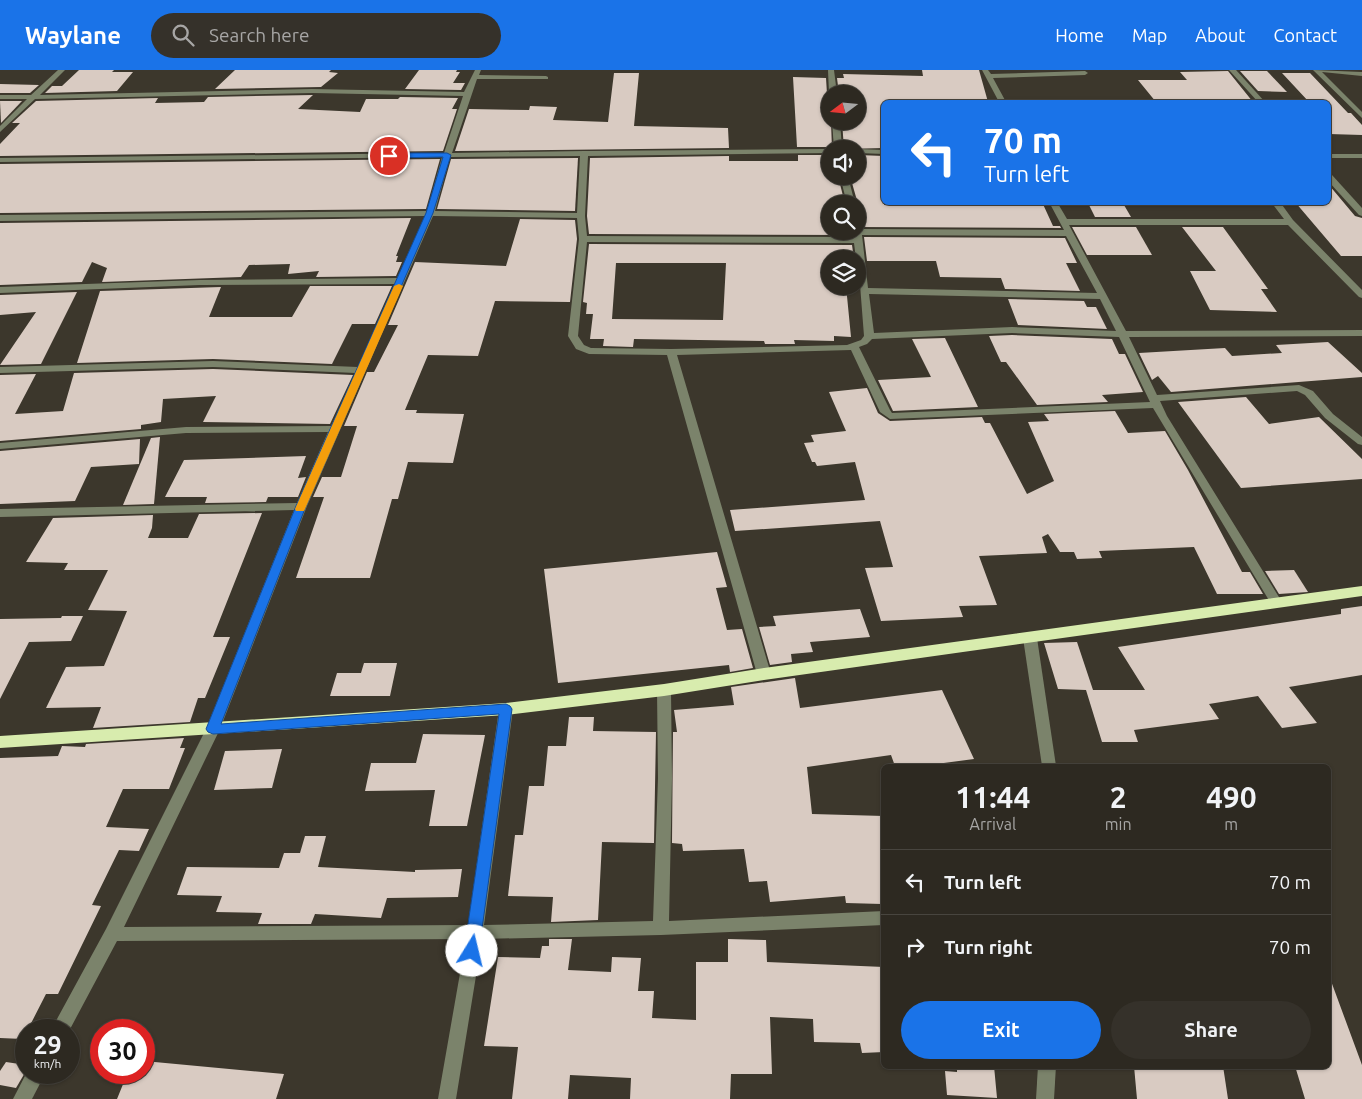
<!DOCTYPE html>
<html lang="en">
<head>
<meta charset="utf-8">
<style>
  body { margin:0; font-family:Ubuntu,sans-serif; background:#35312a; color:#f1f3f6; height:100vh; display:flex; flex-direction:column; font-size:19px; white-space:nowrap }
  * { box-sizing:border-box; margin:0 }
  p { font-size:16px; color:#a7a6a5 }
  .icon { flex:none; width:28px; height:28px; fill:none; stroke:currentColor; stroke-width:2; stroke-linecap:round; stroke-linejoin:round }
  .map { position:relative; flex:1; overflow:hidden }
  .side { position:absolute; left:881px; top:694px; width:450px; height:305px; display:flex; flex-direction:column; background:#2d2921; border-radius:8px; box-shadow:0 1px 4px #0004,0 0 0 1px #48453f }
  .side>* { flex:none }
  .banner { position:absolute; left:881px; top:30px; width:450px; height:105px; border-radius:8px; box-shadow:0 1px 4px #0004,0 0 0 1px #48453f; background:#1a73e8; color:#fff; overflow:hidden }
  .needle { width:32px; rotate:254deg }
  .fabs { position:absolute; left:821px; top:15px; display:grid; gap:10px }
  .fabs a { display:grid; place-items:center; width:45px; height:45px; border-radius:50%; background:#2d2921; box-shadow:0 1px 4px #0004,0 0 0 1px #48453f; font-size:25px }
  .speed { position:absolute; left:15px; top:949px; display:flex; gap:10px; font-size:25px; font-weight:700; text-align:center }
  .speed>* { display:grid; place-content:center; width:65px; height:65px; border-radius:50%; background:#2d2921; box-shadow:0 1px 4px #0004,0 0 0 1px #48453f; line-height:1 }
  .speed small { font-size:12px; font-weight:400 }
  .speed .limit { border:8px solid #d22; background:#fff; color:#111 }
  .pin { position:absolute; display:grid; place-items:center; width:42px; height:42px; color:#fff; margin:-21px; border:2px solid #fff; border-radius:50%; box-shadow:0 1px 5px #0007 }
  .me { position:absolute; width:55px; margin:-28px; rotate:9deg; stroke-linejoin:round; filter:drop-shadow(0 0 4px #0008) }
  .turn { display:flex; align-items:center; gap:18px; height:105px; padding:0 20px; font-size:22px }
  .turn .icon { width:65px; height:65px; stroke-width:2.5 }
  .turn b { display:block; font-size:35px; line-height:42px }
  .eta { display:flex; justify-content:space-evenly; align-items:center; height:85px; text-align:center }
  .eta b { font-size:30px; font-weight:700; line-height:35px }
  .cta { display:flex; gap:10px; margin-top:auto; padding:10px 20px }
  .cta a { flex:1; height:58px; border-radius:30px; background:#1a73e8; color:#fff; font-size:20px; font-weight:700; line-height:58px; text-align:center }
  .cta a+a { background:#35312a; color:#f1f3f6 }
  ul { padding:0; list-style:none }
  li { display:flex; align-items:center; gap:15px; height:65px; padding:0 20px; border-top:1px solid #48453f }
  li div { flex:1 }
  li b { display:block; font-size:19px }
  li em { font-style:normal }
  header { display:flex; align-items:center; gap:30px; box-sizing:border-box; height:70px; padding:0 25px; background:#1a73e8; color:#fff }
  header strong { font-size:24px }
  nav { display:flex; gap:28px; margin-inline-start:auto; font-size:18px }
  .search { width:350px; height:45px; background:#35312a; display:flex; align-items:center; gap:12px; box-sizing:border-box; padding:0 18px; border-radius:28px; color:#a7a6a5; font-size:19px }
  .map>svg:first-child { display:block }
</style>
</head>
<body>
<header>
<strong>Waylane</strong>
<div class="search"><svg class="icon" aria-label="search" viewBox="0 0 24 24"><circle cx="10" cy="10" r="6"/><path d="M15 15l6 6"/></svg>Search here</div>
<nav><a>Home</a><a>Map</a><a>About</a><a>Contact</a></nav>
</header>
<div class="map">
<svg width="1362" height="1029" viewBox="0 0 1362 1029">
  <rect width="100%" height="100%" fill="#3c372c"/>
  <!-- building -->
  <g fill="#d9cbc2" fill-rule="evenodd">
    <polygon points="79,0 114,0 112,2 133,2 117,21 45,23 52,16 62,16"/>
    <polygon points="235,0 331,0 329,2 338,3 321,17 215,19"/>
    <polygon points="419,0 457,0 456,2 460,2 453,13 465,13 461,20 405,19"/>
    <polygon points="922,0 979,0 988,32 884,32 884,78 844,79 842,51 858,51 858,24 839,24 837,8 844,8 843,4 923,6"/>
    <polygon points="1228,1 1253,32 1156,32 1138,10 1187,10 1180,2"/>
    <polygon points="1240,1 1267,1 1287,22 1258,21"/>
    <polygon points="614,3 639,3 634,56 728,58 729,78 455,81 469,39 529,40 530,36 557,37 553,50 608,52"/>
    <polygon points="1282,3 1310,3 1348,43 1351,43 1362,55 1362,65 1329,64 1329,32 1309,32"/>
    <polygon points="793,7 826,8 827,24 830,26 832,79 830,77 797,77"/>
    <polygon points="0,14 39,15 30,23 0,23"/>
    <polygon points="313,25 298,39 360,42 366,29 398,29 400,27 458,28 452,39 457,39 443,81 0,86 0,74 20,53 12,53 36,31 158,28 155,33 204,32 208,27"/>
    <polygon points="0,31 22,31 1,53"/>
    <polygon points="798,85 830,85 830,106 838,106 845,134 830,134 830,161 851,161 851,165 589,164 587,146 590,88 729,86 729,91 798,91"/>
    <polygon points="858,85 884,86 884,135 929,136 928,132 1042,132 1053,156 1060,156 1061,158 858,157 858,134 850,106 858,106"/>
    <polygon points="578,88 575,141 437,139 451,89"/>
    <polygon points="440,89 426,139 0,143 0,94"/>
    <polygon points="1329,115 1355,146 1362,148 1362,186 1341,186 1295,132 1329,132"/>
    <polygon points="1089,135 1124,135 1131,147 1095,147"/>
    <polygon points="411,148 396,186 398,186 396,192 402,192 396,206 316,207 319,201 288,204 290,194 249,195 241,207 102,212 107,198 92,192 82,212 0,215 0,153"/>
    <polygon points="520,149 575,150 577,169 570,232 495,231 478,286 428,285 405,340 417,340 416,343 464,344 453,393 408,392 398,429 392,429 370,508 296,508 324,427 313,427 322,407 341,407 357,356 344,356 367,302 374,302 398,255 388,255 415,192 506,196"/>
    <polygon points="1072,157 1136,157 1152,185 1087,185"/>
    <polygon points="1182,157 1223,157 1268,219 1261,219 1277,242 1210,240 1190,201 1216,201"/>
    <polygon points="864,167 1065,168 1077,193 1066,193 1080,221 1005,219 1001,208 940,207 936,191 867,191"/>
    <path d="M 589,174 L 852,175 L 854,189 L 830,189 L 830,216 L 846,216 L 851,267 L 834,266 L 834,271 L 794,270 L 795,274 L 765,274 L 764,271 L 634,269 L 633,277 L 603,276 L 604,269 L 590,269 L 593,244 L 586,244 L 587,233 L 583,232 ZM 616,193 L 726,193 L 723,250 L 612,249 Z"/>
    <polygon points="310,216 392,216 375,254 352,254 332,294 213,289 77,293 100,221 221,217 209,247 292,247"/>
    <polygon points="77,222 41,294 0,295 36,242 0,245 0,225"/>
    <polygon points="1008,229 1084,231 1087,237 1096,237 1107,259 1018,255"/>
    <polygon points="1012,265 1112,269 1119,284 1125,284 1143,322 1102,325 1108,332 1037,335 1006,292 1001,292 989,266"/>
    <polygon points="945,268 978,337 893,341 878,310 931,307 912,269"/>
    <polygon points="1328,272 1362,303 1362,307 1171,322 1158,306 1152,310 1139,283 1225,278 1232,286 1282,283 1276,275"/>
    <polygon points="213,299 353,305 330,354 203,352 216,326 163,329 161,352 141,355 141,359 0,371 0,305 36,304 15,344 63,341 74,303"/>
    <polygon points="867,318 878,343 890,351 982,347 985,353 990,353 1027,424 1054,411 1028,352 1049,351 1044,344 1115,341 1128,363 1165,361 1188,400 1242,502 1250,502 1263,524 1217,524 1194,477 1099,481 1102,488 1077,489 1074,482 1060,482 1048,464 1042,467 1047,483 979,486 997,535 959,536 963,547 881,551 865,498 893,497 880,451 735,461 730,440 865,430 855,392 817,396 815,392 812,392 804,373 814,372 811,365 846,361 829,322"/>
    <polygon points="1246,327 1269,354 1319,347 1362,389 1362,409 1241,418 1178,332"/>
    <polygon points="160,367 154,434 123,435 151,368"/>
    <polygon points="140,369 139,394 91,397 75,431 0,434 0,381"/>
    <polygon points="306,386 298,408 306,407 298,427 268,427 266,432 205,433 207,427 165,427 184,390"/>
    <polygon points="262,443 213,567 230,567 205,628 198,628 190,652 93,658 101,637 46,638 66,597 104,596 127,541 88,540 108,500 64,500 68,493 26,492 53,448 153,445 152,458 148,468 188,468 199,444"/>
    <polygon points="717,482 727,517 716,518 727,560 742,559 753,598 730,602 729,595 558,613 544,499"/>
    <polygon points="1294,500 1308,522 1279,524 1265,501"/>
    <polygon points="1362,536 1362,605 1289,617 1317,653 1282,658 1258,626 1209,634 1219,649 1134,660 1138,672 1102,672 1086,620 1058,619 1044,573 1077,572 1093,620 1145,620 1118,577 1341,544 1341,539"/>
    <polygon points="860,539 870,567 810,572 813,582 791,584 792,592 770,595 759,557 776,556 773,546"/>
    <polygon points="62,546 83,546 71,571 29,572 0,629 0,549 61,548"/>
    <polygon points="364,593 397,593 390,626 330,626 337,603 361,603"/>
    <polygon points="795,608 800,638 942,620 974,689 921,696 895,696 891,685 807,697 812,744 884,746 884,809 880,809 882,834 846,833 845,826 770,832 767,811 749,812 744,779 683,781 682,774 672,773 673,662 677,662 674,640 734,635 731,617"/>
    <polygon points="569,647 594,647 593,661 656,662 654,773 602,772 598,850 551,852 553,827 508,826 515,765 523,765 529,716 544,716 548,676 566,676"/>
    <polygon points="423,664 485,665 467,756 429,756 435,720 365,721 371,693 416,693"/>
    <polygon points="184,668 180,678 185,678 169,719 123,719 106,757 149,759 139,781 119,780 92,835 101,836 58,924 46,924 23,969 0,968 0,688 58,686 62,676 85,677 86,674"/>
    <polygon points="282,679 272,718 214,720 225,681"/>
    <polygon points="305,766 326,766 318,797 415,802 415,800 462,799 458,827 387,828 381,848 315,844 311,854 258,854 262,843 216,842 222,826 177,825 187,797 279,798 284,783 300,783"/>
    <polygon points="549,869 572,869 568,900 611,902 612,887 641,888 638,921 654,921 652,948 696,950 696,892 728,892 728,869 766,870 767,892 884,897 884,982 862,983 860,973 814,972 813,949 770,947 772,1004 731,1004 730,1029 630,1029 631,1008 570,1005 568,1029 512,1029 518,977 484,976 498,887 540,888 542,876 549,876"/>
    <polygon points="1331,911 1362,995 1362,1029 1305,1029 1295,996 1329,996 1329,912"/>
    <polygon points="144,991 284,1004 276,1029 117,1029 128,1002 144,1002"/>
    <polygon points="6,992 26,995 26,1001 16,1018 0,1015 0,1001"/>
    <polygon points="957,996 994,996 997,1028 947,1025 945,1001 957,1002"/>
    <polygon points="1134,996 1223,996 1228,1029 1137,1029"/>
  </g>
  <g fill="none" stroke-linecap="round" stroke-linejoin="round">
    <!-- minor -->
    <g fill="#7b836b" fill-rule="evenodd">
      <path d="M 58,0 L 65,0 L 40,25 L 312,19 L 464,22 L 475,0 L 481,0 L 479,5 L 546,6 L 548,7 L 548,9 L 477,9 L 452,83 L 584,81 L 586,81 L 830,79 L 830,83 L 588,86 L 585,146 L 587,166 L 853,167 L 853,161 L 858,161 L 858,159 L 1064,160 L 1049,132 L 1057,132 L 1067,149 L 1284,149 L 1271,132 L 1280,132 L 1293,150 L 1362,220 L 1362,228 L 1359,227 L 1288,155 L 1069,155 L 1126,261 L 1362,260 L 1362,266 L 1129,267 L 1157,325 L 1299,315 L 1313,321 L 1333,344 L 1362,367 L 1362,375 L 1358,374 L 1325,348 L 1305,325 L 1297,321 L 1160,331 L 1167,346 L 1282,532 L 1276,536 L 1270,532 L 1153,338 L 890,349 L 880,342 L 851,280 L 677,285 L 771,604 L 769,607 L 759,607 L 757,604 L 667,285 L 589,284 L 576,279 L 568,266 L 579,169 L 577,148 L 433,146 L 307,436 L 220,659 L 124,857 L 468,855 L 499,639 L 501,635 L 511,635 L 513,639 L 484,855 L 653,851 L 658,708 L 657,620 L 659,617 L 669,617 L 671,620 L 672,708 L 669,851 L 884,841 L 884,855 L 661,865 L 482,869 L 456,1029 L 438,1029 L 466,869 L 117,871 L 69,961 L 51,960 L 106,859 L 206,659 L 294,440 L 0,447 L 0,439 L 297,433 L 328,362 L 186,363 L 0,379 L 0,373 L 186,357 L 331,356 L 356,303 L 213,297 L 0,303 L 0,297 L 213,291 L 358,297 L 395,214 L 200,215 L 0,223 L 0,217 L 200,210 L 397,208 L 425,146 L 0,151 L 0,145 L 427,141 L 442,87 L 0,92 L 0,88 L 444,83 L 463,26 L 312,23 L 35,29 L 0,62 L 0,56 L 27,29 L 0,29 L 0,25 L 31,25 ZM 580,86 L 577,143 L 435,141 L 450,87 ZM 862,165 L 1066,166 L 1097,223 L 868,218 ZM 587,172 L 854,173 L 856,189 L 858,189 L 864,266 L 861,270 L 847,275 L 671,279 L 591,278 L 584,275 L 578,266 ZM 869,224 L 1100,229 L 1116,261 L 1012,257 L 874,263 ZM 1012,263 L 1119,267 L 1150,332 L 892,343 L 890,340 L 859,277 L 867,274 L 872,269 Z"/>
      <polygon points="828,0 834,0 837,24 829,24"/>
      <polygon points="982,0 988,0 991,4 1085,1 1088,3 1085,5 993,8 1006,32 999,32"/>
      <polygon points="1229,0 1236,0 1265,32 1258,32"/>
      <polygon points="1313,0 1362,2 1362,6 1322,2 1362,42 1362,48"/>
      <polygon points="832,51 840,51 842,79 834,79"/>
      <polygon points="858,79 884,80 884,84 858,83"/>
      <rect x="1329" y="84" width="33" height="4"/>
      <polygon points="1329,105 1332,105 1362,138 1362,146 1359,145 1329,112"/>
      <polygon points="840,106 848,106 855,134 847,134"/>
      <polygon points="1030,564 1035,565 1037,568 1056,696 1042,696 1023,568 1025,565"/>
      <polygon points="1038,996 1056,996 1054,1029 1036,1029"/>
      <polygon points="27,1002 46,1002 32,1029 13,1029"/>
    </g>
    <!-- highway -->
    <polygon fill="#d8ecae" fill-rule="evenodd" points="1362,516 1362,526 764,610 664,626 506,645 0,678 0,666 506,633 664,614 764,598"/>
  </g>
  <!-- route -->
  <polygon fill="#1a73e8" stroke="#114b97" points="447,83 451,85 433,143 306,436 221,654 506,634 510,636 512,639 479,881 477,885 472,887 467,885 464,881 499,644 213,664 208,662 206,659 296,436 426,143 443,87 389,88 385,86 389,83"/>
  <!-- slow -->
  <polygon fill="#f59e0b" points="399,214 403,216 305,439 304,441 296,441 295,439 394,216"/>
</svg>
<div class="fabs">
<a><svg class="needle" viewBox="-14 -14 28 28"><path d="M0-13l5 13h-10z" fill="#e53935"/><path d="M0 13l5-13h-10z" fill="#a7a6a5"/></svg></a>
<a><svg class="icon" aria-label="sound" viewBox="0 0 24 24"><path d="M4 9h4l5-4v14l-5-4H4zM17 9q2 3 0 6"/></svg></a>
<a><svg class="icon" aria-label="search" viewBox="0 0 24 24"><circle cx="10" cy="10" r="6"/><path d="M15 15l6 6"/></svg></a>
<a><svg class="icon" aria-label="layers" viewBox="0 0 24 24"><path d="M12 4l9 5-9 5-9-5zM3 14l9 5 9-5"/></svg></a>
</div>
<div class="speed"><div>29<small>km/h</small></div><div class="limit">30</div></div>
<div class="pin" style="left:389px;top:86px;background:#d93025"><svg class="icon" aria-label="arrive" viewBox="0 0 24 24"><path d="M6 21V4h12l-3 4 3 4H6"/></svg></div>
<svg class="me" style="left:472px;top:881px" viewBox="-20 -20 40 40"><circle r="19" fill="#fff"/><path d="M0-13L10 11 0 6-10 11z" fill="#1a73e8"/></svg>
<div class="banner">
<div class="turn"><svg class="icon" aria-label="left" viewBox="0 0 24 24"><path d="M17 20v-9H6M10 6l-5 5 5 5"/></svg><div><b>70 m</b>Turn left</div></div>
</div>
<section class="side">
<div class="eta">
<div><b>11:44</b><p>Arrival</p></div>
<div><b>2</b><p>min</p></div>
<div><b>490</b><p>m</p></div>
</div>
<ul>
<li><svg class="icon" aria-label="left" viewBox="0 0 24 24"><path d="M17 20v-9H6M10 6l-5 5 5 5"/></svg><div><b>Turn left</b></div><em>70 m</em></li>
<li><svg class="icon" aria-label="right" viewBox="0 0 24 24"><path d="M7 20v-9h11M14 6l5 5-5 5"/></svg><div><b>Turn right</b></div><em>70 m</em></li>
</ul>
<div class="cta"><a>Exit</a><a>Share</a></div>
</section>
</div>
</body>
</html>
